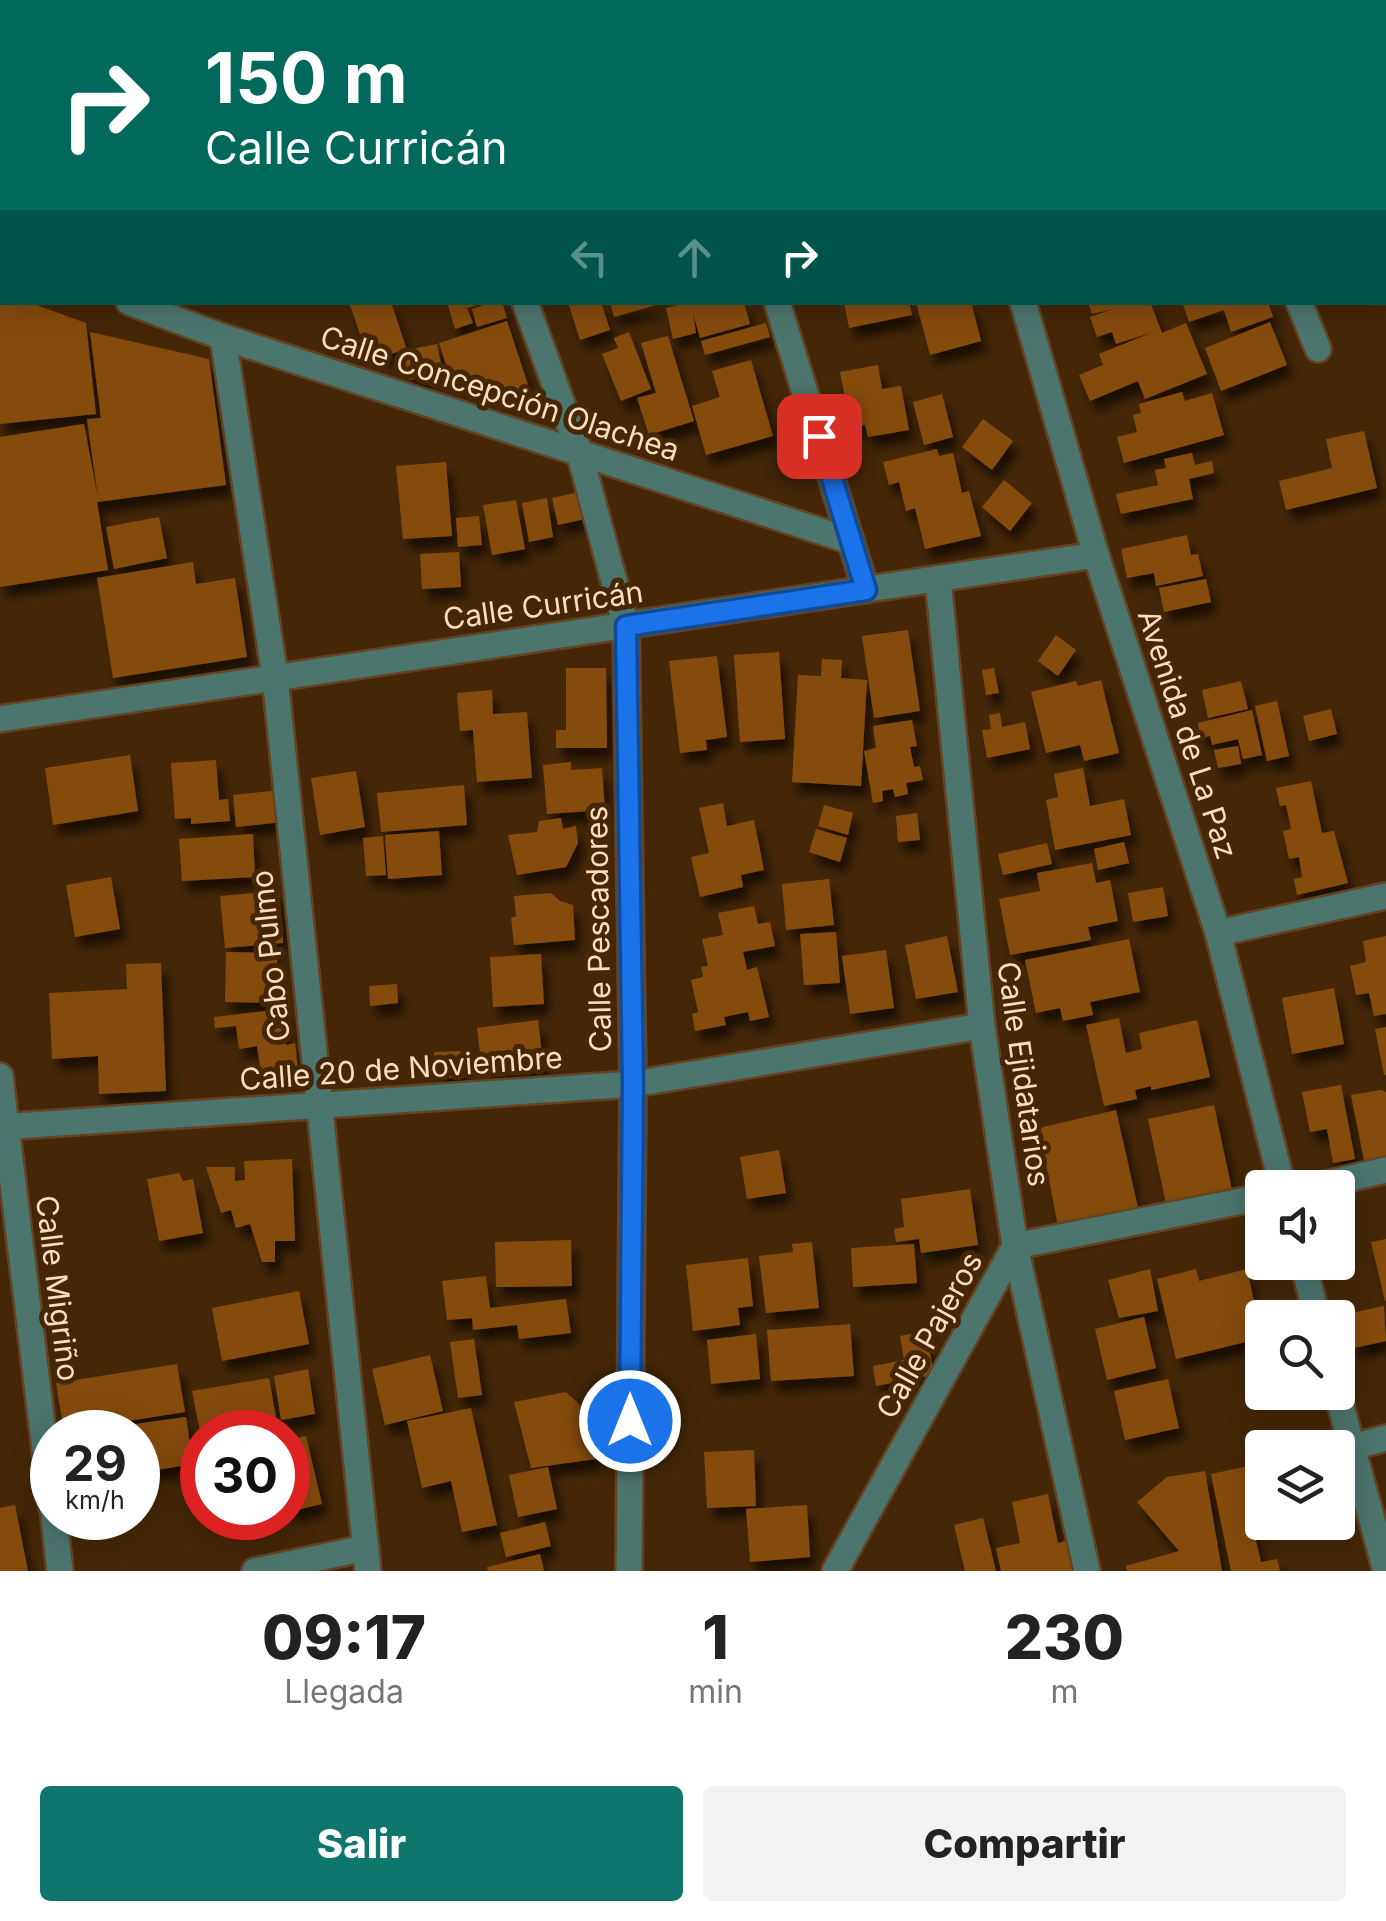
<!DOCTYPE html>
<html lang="es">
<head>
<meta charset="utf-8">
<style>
  body { margin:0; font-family:Inter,sans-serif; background:#f2f2f2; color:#222; height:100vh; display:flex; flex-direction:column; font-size:38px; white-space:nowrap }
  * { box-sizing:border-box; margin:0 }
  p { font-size:32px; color:#767676 }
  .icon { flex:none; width:55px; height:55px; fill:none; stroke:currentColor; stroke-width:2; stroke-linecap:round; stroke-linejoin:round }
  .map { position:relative; height:1571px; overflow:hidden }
  .sheet { display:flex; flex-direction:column; background:#fff; flex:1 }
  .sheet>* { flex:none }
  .guide { position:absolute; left:0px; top:0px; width:1388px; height:305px; box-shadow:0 5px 25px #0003; background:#00695c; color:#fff; overflow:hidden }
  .controls { position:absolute; left:1245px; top:1170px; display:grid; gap:20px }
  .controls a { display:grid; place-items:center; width:110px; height:110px; border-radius:10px; background:#fff; box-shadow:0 5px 25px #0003; font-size:50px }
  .speed { position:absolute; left:30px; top:1410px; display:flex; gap:20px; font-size:50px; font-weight:700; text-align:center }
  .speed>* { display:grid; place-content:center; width:130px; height:130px; border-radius:50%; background:#fff; box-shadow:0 5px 25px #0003; line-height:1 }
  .speed small { font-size:25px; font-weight:400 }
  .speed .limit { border:15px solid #d22; background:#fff; color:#111 }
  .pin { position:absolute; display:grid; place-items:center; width:85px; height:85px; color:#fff; margin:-42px; border-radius:20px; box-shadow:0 5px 15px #0006 }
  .me { position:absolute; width:110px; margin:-55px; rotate:0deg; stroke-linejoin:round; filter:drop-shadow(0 0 8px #0008) }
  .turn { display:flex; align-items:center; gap:35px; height:210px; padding:0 40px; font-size:45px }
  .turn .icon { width:130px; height:130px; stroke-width:2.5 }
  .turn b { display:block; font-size:70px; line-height:85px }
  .lanes { display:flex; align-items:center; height:95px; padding:0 40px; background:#0003; justify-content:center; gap:50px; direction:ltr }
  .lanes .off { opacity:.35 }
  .eta { display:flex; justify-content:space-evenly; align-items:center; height:170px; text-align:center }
  .eta b { font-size:60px; font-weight:800; line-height:70px }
  .primary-button { display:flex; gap:20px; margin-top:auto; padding:20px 40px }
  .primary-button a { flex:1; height:115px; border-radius:10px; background:#0f766e; color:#fff; font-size:40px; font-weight:800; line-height:115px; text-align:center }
  .primary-button a+a { background:#f2f2f2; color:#222 }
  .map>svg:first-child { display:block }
</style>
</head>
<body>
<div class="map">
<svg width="1386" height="1571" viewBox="0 0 1386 1571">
  <defs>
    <filter id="shadow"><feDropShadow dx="6" dy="11" stdDeviation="5" flood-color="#0009"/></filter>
  </defs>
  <rect width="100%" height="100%" fill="#452707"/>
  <!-- building -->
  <g fill="#854c09" filter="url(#shadow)">
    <polygon points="0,302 28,302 86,323 96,414 0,424"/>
    <polygon points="349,302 391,302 407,350 437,344 443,373 409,380 403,350 383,357 376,336 362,340"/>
    <polygon points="447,302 481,302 481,304 467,308 473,323 455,329"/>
    <polygon points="493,302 502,302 507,318 477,327 472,309"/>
    <polygon points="568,302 601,302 610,330 580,340"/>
    <polygon points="610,302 660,302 660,304 614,317"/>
    <polygon points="691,302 744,302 750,324 700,338 693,313 696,333 673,339 666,308"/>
    <polygon points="844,302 909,302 912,315 849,328"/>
    <polygon points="916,302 971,302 981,341 930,355"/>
    <polygon points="1088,302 1150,302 1162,333 1186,323 1207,374 1145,399 1138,381 1090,401 1079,375 1103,365 1099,354 1153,332 1116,344 1112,332 1097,337 1090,317 1113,309 1092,314"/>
    <polygon points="1182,302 1268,302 1273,317 1231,332 1224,310 1189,322"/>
    <polygon points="507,321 530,391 507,398 503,384 477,392 472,377 452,383 439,343"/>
    <polygon points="1270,322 1287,365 1221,391 1205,348"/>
    <polygon points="766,323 770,337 705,355 701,341"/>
    <polygon points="90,332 209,359 226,485 97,502 108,570 0,587 0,437 84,424 98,498 87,419 101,418"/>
    <polygon points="629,332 651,389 621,401 602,354 618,348 614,338"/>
    <polygon points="668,336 694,421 649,435 637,398 656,393 641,343"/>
    <polygon points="751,360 773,436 706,455 692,406 720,397 712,371"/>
    <polygon points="878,365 882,389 901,386 909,430 868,437 865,425 856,426 851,397 845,397 840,372"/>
    <polygon points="1182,392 1185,401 1212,393 1224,435 1124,463 1117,437 1137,432 1133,415 1141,413 1139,404"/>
    <polygon points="942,394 953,437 924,445 913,402"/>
    <polygon points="983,419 1013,441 992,470 962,447"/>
    <polygon points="1364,431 1377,488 1286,510 1279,481 1332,468 1326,439"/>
    <polygon points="937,449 939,456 953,453 962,493 969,491 981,536 925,549 915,508 906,511 899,482 889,485 883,462"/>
    <polygon points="1192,453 1195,465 1212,461 1214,473 1189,479 1193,499 1121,514 1116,494 1158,485 1155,470 1166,468 1164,459"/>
    <polygon points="446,462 452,536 403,539 396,466"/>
    <polygon points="1004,480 1032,503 1010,531 982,507"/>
    <polygon points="579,492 585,519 558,525 552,498"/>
    <polygon points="547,498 553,537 529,542 522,503"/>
    <polygon points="516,500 525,549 492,555 483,505"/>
    <polygon points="479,516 482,545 458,547 456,518"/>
    <polygon points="159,517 167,558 114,569 106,527"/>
    <polygon points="1187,535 1191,555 1198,554 1203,576 1156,586 1154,573 1127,578 1121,549"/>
    <polygon points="459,552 461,587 422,589 420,554"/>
    <polygon points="193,562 196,584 235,578 247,657 113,678 97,578"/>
    <polygon points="1206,579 1211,602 1164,612 1159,588"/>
    <polygon points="908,630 920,711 874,718 862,636"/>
    <polygon points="1056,635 1076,650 1058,676 1038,661"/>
    <polygon points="779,652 785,739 740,742 734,655"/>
    <polygon points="717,656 727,737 706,740 707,750 680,753 669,661"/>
    <polygon points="822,659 842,660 841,678 867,680 861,786 792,782 798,675 821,676"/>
    <polygon points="566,668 606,668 607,748 556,748 556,730 566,730"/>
    <polygon points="994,668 999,693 986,695 982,670"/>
    <polygon points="1101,680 1119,753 1084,761 1080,745 1046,753 1031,692 1076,681 1078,686"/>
    <polygon points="1241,681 1248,709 1208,718 1202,690"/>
    <polygon points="492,690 493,714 527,712 532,778 477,782 473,730 460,731 457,693"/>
    <polygon points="1277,701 1289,756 1267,761 1255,706"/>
    <polygon points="1331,709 1337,734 1309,741 1303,716"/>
    <polygon points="1252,710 1262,755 1243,759 1238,739 1212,745 1210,736 1201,738 1198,723"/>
    <polygon points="1000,713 1002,727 1025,722 1030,749 987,758 982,730 991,729 989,715"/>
    <polygon points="912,720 917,746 910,747 914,767 920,766 923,780 906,783 908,794 895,797 893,789 882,791 883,801 873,803 864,751 876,748 873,726"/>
    <polygon points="1238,746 1241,764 1218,768 1214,750"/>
    <polygon points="130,755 138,811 53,825 45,768"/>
    <polygon points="216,760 219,800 228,799 230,821 191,824 191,818 175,819 171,763"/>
    <polygon points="571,762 571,770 602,768 605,810 547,814 543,765"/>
    <polygon points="1083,768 1090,806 1124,799 1131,835 1055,850 1046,800 1058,797 1054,774"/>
    <polygon points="356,771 365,827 320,835 311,778"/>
    <polygon points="1311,781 1322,833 1334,831 1348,883 1297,895 1294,879 1302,877 1299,857 1289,859 1283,831 1291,829 1286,805 1280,806 1276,788"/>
    <polygon points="464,785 467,825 381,832 377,793"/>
    <polygon points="280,790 283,822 236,827 233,795"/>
    <polygon points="723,803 727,826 754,820 764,870 741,875 743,887 700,897 691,857 709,853 699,808"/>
    <polygon points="824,805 853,813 848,835 818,826"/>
    <polygon points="917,813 920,840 898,842 896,816"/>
    <polygon points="561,818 563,829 576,826 578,843 566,867 517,875 508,835 537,832 539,821"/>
    <polygon points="816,829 847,838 840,862 809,852"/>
    <polygon points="439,831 442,875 388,879 385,835"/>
    <polygon points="253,834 255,877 182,881 179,839"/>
    <polygon points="383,836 386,875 366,876 363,838"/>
    <polygon points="1124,842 1129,863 1098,870 1094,849"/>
    <polygon points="1047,843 1052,864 1003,875 998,854"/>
    <polygon points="1092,863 1096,883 1110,880 1118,921 1088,927 1091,940 1010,955 999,899 1040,891 1037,873"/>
    <polygon points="111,877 120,929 75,937 66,885"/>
    <polygon points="829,879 834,925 786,930 782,884"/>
    <polygon points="1163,887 1168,916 1133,922 1128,893"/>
    <polygon points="279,891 283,943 225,948 220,896"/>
    <polygon points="551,893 560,901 573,905 575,940 514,945 511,918 516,916 514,896"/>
    <polygon points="754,906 758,924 770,922 775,946 743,952 747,970 757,967 769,1017 750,1021 748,1012 724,1017 726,1025 695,1031 692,1014 698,1012 691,980 703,977 701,967 708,966 702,939 723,935 718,913"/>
    <polygon points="836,932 840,983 804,985 800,934"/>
    <polygon points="947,936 958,992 916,999 905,945"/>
    <polygon points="1386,936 1386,1014 1374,1016 1369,993 1356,995 1350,966 1366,962 1363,941"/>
    <polygon points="1129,939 1140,992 1090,1002 1093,1015 1063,1021 1060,1008 1036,1013 1025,960"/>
    <polygon points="886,950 894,1008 850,1014 842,956"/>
    <polygon points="226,952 277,953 277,1003 225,1002"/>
    <polygon points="541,954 544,1004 493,1007 490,957"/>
    <polygon points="161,963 166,1091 99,1094 98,1056 52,1059 49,993 127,989 126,964"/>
    <polygon points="397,984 398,1003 370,1006 369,986"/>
    <polygon points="1334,988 1344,1044 1292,1054 1282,998"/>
    <polygon points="282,1009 286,1045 295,1043 299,1077 262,1081 257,1046 239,1049 236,1026 215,1028 214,1017"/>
    <polygon points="1119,1018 1126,1053 1142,1049 1139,1033 1197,1020 1210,1077 1151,1090 1151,1086 1135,1090 1137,1099 1104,1106 1086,1025"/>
    <polygon points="538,1020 544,1071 483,1078 477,1028"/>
    <polygon points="1386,1027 1386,1075 1384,1075 1375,1029"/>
    <polygon points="460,1051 464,1078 449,1078 436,1073 434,1052"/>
    <polygon points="1341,1085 1355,1159 1333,1163 1327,1129 1310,1132 1302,1092"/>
    <polygon points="1381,1090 1386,1092 1386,1161 1365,1165 1351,1095"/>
    <polygon points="1214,1105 1232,1190 1166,1204 1148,1119"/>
    <polygon points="1116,1110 1141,1221 1060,1237 1039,1128"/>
    <polygon points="779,1150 786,1193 747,1199 740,1157"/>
    <polygon points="292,1159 295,1241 275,1241 275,1262 262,1262 250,1224 236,1228 231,1210 221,1213 206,1167 235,1167 235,1181 245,1180 244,1161"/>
    <polygon points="179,1173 183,1181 193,1179 203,1233 159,1241 147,1179"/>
    <polygon points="970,1189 978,1245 921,1253 919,1239 896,1242 894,1229 904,1227 901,1199"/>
    <polygon points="1386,1239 1386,1301 1385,1301 1371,1242"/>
    <polygon points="571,1240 572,1286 496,1287 495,1242"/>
    <polygon points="812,1242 819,1308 766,1313 759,1256 793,1252 792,1244"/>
    <polygon points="914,1244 917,1283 853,1287 851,1248"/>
    <polygon points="748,1258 753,1306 738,1308 740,1325 693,1331 686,1265"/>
    <polygon points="1150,1269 1158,1311 1119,1318 1108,1280"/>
    <polygon points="1196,1269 1199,1281 1247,1269 1262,1338 1176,1359 1157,1279"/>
    <polygon points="486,1276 490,1308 566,1299 571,1333 519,1339 517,1325 473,1330 472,1318 447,1320 442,1281"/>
    <polygon points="299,1291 309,1344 222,1361 212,1308"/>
    <polygon points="1384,1306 1386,1341 1354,1348 1347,1314"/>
    <polygon points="1144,1317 1156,1368 1107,1380 1095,1329"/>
    <polygon points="850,1324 854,1376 771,1381 767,1330"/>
    <polygon points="926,1331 934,1375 876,1386 873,1366 904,1360 900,1336"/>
    <polygon points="756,1334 760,1379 711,1384 707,1340"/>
    <polygon points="474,1339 482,1395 458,1398 450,1342"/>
    <polygon points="430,1355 443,1411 385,1425 372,1369"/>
    <polygon points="177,1364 185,1412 64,1431 56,1383"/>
    <polygon points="308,1369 315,1414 281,1420 274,1376"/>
    <polygon points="269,1378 277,1423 217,1432 200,1432 192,1391"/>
    <polygon points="1168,1379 1179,1428 1125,1440 1114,1391"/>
    <polygon points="566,1392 582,1407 596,1459 531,1468 514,1402"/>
    <polygon points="471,1408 497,1525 462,1532 451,1481 422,1488 407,1421"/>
    <polygon points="186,1417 193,1464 138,1473 138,1432 93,1432 92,1430"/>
    <polygon points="306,1436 322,1504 288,1512 288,1440"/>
    <polygon points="754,1450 756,1506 707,1508 704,1452"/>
    <polygon points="1262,1463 1262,1517 1251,1519 1261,1562 1277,1559 1280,1571 1231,1571 1211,1474"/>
    <polygon points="548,1467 557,1509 518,1517 509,1475"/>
    <polygon points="1205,1471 1222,1571 1127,1571 1126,1566 1179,1551 1137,1502 1167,1477"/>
    <polygon points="1048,1494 1058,1543 1072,1539 1079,1571 1001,1571 996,1548 1020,1543 1012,1502"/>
    <polygon points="15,1505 28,1571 0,1571 0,1508"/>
    <polygon points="807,1505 810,1557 750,1562 746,1509"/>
    <polygon points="983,1518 996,1571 965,1571 954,1525"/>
    <polygon points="545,1522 551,1546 506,1557 500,1533"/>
    <polygon points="540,1554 544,1571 488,1571 487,1567"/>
  </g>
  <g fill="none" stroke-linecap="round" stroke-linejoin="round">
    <!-- minor casing -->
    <g stroke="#624424" stroke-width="30">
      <g id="minor">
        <polyline points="87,0 88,2"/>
        <polyline points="422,0 423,2"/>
        <polyline points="684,0 685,2"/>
        <polyline points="936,0 937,2"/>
        <polyline points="1358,0 1359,2"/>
        <polyline points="172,2 179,0"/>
        <polyline points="1268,2 1275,0"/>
        <polyline points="1385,66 1386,69"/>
        <polyline points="0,257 2,258"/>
        <polyline points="129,302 223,337 851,541"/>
        <polyline points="525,302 579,451 626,626 633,1084 629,1571"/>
        <polyline points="777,302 866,590"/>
        <polyline points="1023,302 1096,555 1218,933 1283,1188"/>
        <polyline points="1299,302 1318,349"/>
        <polyline points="223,337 275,677 368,1571"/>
        <polyline points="938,579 982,1026 1015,1246 1087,1571"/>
        <polyline points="0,719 1096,555"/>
        <polyline points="1218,933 1386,896"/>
        <polyline points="0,1076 52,1508"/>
        <polyline points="0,1127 633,1084 982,1026"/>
        <polyline points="1309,1188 1386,1170"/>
        <polyline points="1303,1262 1317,1318"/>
        <polyline points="1337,1392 1386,1571"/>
        <polyline points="1352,1447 1386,1438"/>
        <polyline points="54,1518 60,1571"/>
        <polyline points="255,1571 366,1548"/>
        <polyline points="835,1571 1015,1246 1262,1197"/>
      </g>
    </g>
    <!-- minor -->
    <use href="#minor" stroke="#4c756e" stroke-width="25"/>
  </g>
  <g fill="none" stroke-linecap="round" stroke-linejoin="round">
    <!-- route casing -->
    <g stroke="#114b97" stroke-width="25">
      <polyline id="route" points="630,1421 633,1084 626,626 866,590 819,436"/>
    </g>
    <!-- route -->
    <use href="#route" stroke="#1a73e8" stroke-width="18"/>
  </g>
  <g text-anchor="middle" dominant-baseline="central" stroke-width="10" stroke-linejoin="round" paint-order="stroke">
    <!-- street labels -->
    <g font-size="30" fill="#fcdbbe" stroke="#452707">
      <text transform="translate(500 393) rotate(18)">Calle Concepción Olachea</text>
      <text transform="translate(543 605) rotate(-8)">Calle Curricán</text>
      <text transform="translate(1188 734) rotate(72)">Avenida de La Paz</text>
      <text transform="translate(598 929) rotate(-91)">Calle Pescadores</text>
      <text transform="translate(270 956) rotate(-96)">Cabo Pulmo</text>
      <text transform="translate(401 1068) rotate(-4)">Calle 20 de Noviembre</text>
      <text transform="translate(1024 1074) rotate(82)">Calle Ejidatarios</text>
      <text transform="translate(58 1288) rotate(83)">Calle Migriño</text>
      <text transform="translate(929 1335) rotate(-61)">Calle Pajeros</text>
    </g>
  </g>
</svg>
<div class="controls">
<a><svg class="icon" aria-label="sound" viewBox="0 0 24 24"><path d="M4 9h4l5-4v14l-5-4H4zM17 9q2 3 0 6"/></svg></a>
<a><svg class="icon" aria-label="search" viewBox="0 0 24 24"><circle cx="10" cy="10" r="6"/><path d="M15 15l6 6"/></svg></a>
<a><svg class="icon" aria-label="layers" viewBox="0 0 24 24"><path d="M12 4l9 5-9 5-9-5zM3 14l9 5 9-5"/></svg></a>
</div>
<div class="speed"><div>29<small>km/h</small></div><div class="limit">30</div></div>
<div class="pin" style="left:819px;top:436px;background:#d93025"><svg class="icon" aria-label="arrive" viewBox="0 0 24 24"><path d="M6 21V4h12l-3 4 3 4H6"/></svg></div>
<svg class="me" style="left:630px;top:1421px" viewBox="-20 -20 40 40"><circle r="17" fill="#1a73e8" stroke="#fff" stroke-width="3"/><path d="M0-11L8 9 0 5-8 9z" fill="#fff"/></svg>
<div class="guide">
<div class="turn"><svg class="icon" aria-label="right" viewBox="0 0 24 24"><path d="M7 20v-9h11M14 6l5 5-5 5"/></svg><div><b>150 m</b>Calle Curricán</div></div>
<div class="lanes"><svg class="icon off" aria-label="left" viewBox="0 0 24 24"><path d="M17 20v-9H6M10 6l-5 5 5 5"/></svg><svg class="icon off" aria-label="ahead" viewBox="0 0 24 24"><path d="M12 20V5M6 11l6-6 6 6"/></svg><svg class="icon" aria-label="right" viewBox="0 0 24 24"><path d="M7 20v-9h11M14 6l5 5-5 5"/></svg></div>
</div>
</div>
<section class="sheet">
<div class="eta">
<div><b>09:17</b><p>Llegada</p></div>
<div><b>1</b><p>min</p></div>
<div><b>230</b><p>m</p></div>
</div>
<div class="primary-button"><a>Salir</a><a>Compartir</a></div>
</section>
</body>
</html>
